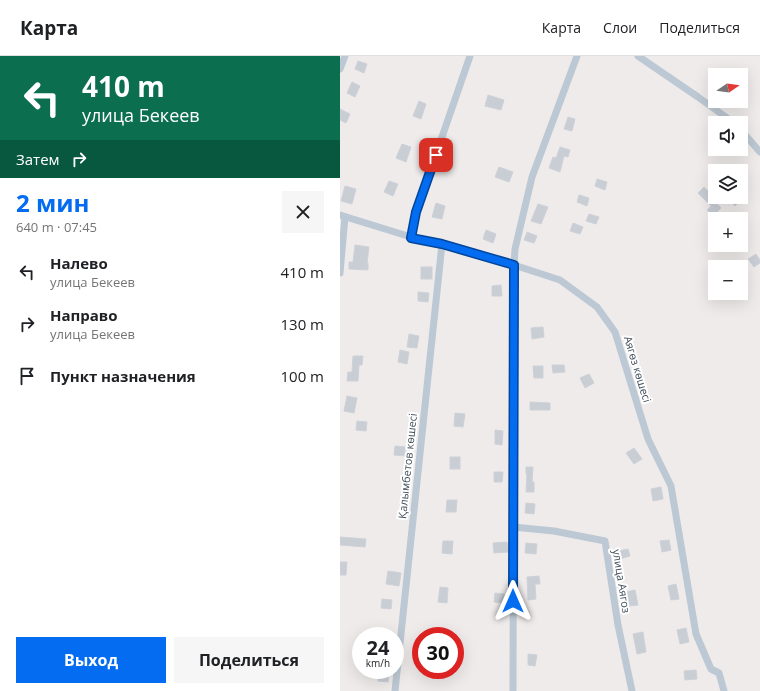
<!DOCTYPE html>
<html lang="ru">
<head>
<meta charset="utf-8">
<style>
  body { margin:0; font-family:"Open Sans",sans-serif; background:#f6f6f6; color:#202124; height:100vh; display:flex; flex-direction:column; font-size:15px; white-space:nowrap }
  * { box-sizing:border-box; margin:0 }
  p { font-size:13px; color:#757577 }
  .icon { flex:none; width:22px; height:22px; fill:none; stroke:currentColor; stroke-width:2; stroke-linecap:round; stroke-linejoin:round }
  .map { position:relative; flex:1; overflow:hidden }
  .details { display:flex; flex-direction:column; background:#fff; width:340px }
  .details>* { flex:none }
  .hud { background:#0b6e4f; color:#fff; overflow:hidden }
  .needle { width:26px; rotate:77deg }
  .tools { position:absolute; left:368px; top:12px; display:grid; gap:8px }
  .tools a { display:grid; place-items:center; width:40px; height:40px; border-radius:0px; background:#fff; box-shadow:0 4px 16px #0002; font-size:20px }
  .speed { position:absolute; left:12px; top:571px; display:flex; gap:8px; font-size:20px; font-weight:700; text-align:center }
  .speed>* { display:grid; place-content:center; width:52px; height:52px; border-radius:50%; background:#fff; box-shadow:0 4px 16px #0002; line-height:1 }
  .speed small { font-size:10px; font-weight:400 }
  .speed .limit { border:6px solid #d22; background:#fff; color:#111 }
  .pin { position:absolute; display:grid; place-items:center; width:34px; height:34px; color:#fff; margin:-17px; border-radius:8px; box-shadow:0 2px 6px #0006 }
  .me { position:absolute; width:44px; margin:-22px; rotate:0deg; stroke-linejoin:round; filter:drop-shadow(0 0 3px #0008) }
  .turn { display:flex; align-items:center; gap:14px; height:84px; padding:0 16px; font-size:18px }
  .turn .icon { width:52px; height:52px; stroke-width:2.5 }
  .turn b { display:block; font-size:28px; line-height:34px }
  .then { display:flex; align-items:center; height:38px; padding:0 16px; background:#0003; gap:8px; font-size:15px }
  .round { display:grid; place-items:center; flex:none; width:42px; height:42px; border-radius:0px; background:#f6f6f6 }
  .overview { display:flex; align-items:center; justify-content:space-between; height:68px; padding:0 16px }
  h1 { font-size:24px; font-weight:700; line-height:30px; color:#036cf0 }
  .primary-button { display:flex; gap:8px; margin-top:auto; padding:8px 16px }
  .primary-button a { flex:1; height:46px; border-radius:0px; background:#036cf0; color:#fff; font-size:16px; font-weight:700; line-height:46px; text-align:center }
  .primary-button a+a { background:#f6f6f6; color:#202124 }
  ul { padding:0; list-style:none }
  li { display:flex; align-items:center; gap:12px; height:52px; padding:0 16px }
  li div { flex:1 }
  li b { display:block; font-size:15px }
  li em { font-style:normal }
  header { display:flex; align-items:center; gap:24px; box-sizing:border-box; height:56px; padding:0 20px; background:#fff; border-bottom:1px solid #e0e0e0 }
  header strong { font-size:19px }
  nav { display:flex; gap:22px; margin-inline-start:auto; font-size:14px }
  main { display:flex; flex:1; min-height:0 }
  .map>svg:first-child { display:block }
</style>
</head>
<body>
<header>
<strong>Карта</strong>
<nav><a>Карта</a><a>Слои</a><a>Поделиться</a></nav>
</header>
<main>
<section class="details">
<div class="hud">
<div class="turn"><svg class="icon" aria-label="left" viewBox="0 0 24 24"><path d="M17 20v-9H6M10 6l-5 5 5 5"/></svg><div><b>410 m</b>улица Бекеев</div></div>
<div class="then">Затем<svg class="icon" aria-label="right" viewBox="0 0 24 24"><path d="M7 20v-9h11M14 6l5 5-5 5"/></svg></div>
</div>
<div class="overview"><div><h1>2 мин</h1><p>640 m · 07:45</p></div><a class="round"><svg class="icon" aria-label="close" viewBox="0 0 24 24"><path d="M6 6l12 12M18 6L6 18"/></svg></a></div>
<ul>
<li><svg class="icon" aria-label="left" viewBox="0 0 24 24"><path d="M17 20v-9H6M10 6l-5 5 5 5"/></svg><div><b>Налево</b><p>улица Бекеев</p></div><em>410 m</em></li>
<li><svg class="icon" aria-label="right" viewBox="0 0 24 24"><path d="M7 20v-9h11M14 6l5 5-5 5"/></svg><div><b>Направо</b><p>улица Бекеев</p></div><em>130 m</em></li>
<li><svg class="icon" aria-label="arrive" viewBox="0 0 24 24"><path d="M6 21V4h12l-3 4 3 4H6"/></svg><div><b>Пункт назначения</b></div><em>100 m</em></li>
</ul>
<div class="primary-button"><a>Выход</a><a>Поделиться</a></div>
</section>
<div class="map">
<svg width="420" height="635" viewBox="0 0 420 635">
  <rect width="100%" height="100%" fill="#efebeb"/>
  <!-- building -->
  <g fill="#c9cdd4" stroke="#ced1d8">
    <polygon points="18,5 27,8 24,17 15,13"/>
    <polygon points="12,26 20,30 15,41 7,37"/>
    <polygon points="148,39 164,44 161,54 145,50"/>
    <polygon points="79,45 86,48 81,63 73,60"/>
    <polygon points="0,53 10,58 6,67 0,64"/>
    <polygon points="228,61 235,63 232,75 224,73"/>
    <polygon points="62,88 71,91 66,106 56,102"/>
    <polygon points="220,91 230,94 228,101 224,100 220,116 209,112 213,101 216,102"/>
    <polygon points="159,111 173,116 169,126 155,121"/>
    <polygon points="257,123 267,126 265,134 255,130"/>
    <polygon points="49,125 58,128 53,140 44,136"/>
    <polygon points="5,130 16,133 12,148 1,145"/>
    <polygon points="401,130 408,137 395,150 386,141 401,141"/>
    <polygon points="364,131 372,139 370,140 381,152 373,160 367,154 371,150 358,137"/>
    <polygon points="239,139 249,142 247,150 237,146"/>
    <polygon points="96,147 105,150 102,163 92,161"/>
    <polygon points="198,148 208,151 201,168 191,165"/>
    <polygon points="249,158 259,161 256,168 246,165"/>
    <polygon points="233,167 243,171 240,178 230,175"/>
    <polygon points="146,174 156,178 153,187 143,183"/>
    <polygon points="187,176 197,180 194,187 184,184"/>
    <polygon points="15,189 29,191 27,207 28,207 28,214 9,213 9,206 13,206"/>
    <polygon points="416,198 420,204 420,207 414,211 408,203"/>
    <rect x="81" y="211" width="11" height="12"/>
    <polygon points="161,229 162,240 152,240 152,230"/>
    <polygon points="78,236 89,237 88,246 78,245"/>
    <polygon points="203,271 204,281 192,283 191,272"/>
    <polygon points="69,278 79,280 77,292 67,291"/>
    <polygon points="60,294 69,296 67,308 58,306"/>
    <polygon points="13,300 23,300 22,309 19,309 18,325 7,325 8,316 12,316"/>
    <polygon points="212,309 224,309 225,316 213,317"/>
    <polygon points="193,310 203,310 203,322 194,322"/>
    <polygon points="249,318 254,327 245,332 240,322"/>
    <polygon points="7,340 17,342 14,357 4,355"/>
    <polygon points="190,346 210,347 210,354 190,354"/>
    <polygon points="115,357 125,358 123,371 114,370"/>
    <polygon points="17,365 27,366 26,375 16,374"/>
    <polygon points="155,374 163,375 162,389 155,388"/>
    <polygon points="55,390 65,391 65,400 54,399"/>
    <polygon points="294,392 302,403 294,408 286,397"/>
    <rect x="110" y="401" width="10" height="12"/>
    <polygon points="186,411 193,411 192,426 194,426 194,436 186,436 187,418 186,418"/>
    <polygon points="154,416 163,416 162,426 154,426"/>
    <polygon points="321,431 323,443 313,445 311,433"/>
    <polygon points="107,444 117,444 116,456 106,456"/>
    <polygon points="186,447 195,448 194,458 185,457"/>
    <polygon points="0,481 26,483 25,491 0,489"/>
    <polygon points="329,484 331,494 322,496 320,485"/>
    <polygon points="103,485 113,485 112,498 102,497"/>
    <polygon points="167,486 168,496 154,497 153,487"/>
    <polygon points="186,487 197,488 196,498 185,497"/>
    <polygon points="288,493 290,500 280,503 278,495"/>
    <polygon points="0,506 7,506 6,519 0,519"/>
    <polygon points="48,515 61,517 59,530 46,528"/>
    <polygon points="199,520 200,528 195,528 196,543 188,544 187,521"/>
    <polygon points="336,528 339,543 331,544 328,530"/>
    <polygon points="100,531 108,532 107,547 98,546"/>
    <polygon points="295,534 298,549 289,550 286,536"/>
    <polygon points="155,537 164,538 164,547 154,546"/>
    <polygon points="42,543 52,544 51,553 41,552"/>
    <polygon points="346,572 349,586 340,588 337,574"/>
    <polygon points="303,576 306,596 297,598 293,578"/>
    <polygon points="188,598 197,599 195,610 188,609"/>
    <polygon points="356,614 357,623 345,624 344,615"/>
    <polygon points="38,616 49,617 48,626 38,625"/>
  </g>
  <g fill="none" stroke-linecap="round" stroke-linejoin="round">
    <!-- minor -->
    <g stroke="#bcc8d3" stroke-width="7">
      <polyline points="130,0 76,156 71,181 102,188 174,209 173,635"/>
      <polyline points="237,0 192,121 175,193 174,209 220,224 257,251 275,276 308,383 331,430 356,578 371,613 379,617 384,635"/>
      <polyline points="298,0 358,41 394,67"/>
      <polyline points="0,13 5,0"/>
      <polyline points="401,74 420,96"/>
      <polyline points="0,159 71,181"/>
      <polyline points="0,217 5,161"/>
      <polyline points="173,471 214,475 265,485 278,569 292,635"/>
      <polyline points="55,635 102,188"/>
    </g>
  </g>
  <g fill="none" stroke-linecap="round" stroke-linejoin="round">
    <!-- route casing -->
    <g stroke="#02469c" stroke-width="10">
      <polyline id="route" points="96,99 76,156 71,182 102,188 174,209 173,545"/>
    </g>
    <!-- route -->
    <use href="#route" stroke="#036cf0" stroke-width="7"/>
  </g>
  <g text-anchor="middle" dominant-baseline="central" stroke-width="4" stroke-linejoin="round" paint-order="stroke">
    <!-- street labels -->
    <g font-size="11" fill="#424f5b" stroke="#fff">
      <text transform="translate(298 313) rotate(73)">Аягөз көшесі</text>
      <text transform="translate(67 410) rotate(-84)">Қалымбетов көшесі</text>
      <text transform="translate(282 525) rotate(81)">улица Аягоз</text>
    </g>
  </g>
</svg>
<div class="tools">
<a><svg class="needle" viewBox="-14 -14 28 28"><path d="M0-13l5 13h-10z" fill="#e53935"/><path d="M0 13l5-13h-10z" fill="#757577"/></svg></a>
<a><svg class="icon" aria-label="sound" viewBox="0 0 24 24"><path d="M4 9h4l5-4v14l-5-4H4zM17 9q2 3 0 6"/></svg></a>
<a><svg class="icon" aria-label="layers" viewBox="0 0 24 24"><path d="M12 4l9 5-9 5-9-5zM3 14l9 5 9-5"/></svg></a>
<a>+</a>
<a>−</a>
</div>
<div class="speed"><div>24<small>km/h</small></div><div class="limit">30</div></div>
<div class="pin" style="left:96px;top:99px;background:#d93025"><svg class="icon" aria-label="arrive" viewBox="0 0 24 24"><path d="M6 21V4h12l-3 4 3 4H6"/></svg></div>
<svg class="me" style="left:173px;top:545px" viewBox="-20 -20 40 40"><path d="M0-17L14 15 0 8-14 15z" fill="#036cf0" stroke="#fff" stroke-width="4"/></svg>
</div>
</main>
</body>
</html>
